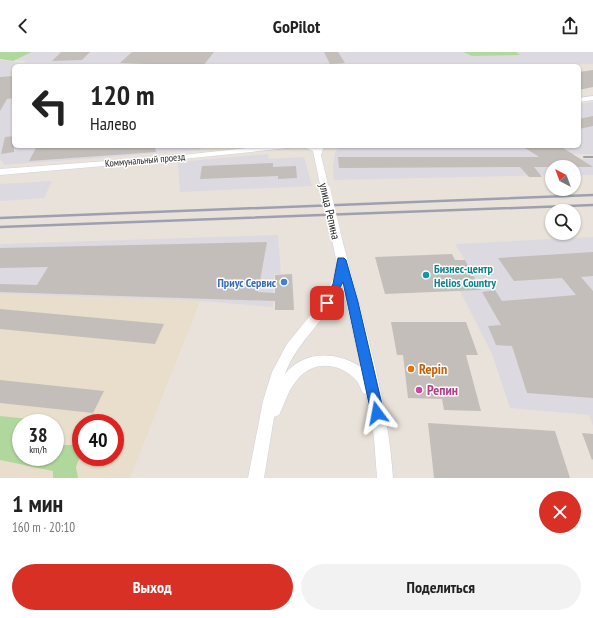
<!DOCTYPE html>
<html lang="ru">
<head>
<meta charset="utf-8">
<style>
  body { margin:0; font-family:"PT Sans Narrow",sans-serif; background:#f2f2f2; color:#222; height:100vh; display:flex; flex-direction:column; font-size:15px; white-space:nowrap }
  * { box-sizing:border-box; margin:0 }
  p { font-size:13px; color:#767676 }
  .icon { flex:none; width:22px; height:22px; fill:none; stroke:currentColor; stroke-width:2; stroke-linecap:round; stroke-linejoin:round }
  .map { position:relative; height:426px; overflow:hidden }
  .drawer { display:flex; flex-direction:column; background:#fff; flex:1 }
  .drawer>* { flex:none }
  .hud { position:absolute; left:12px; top:12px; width:569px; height:84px; border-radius:6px; box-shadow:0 1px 3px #0004; background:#fff; color:#222; overflow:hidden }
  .needle { width:26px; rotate:319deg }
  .buttons { position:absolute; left:545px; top:108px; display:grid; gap:8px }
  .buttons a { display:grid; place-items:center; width:36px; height:36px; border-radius:50%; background:#fff; box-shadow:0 1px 3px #0004; font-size:20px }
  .speed { position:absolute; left:12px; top:362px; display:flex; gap:8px; font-size:20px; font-weight:700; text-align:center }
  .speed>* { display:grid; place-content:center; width:52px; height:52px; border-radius:50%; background:#fff; box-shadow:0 1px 3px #0004; line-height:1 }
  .speed small { font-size:10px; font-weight:400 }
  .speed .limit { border:6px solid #d22; background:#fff; color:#111 }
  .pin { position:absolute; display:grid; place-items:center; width:34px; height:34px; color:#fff; margin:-17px; border-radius:8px; box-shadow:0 2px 6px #0006 }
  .me { position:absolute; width:44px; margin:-22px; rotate:347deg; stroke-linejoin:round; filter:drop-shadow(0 0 3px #0008) }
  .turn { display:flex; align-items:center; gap:14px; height:84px; padding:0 12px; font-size:18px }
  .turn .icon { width:52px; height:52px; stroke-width:2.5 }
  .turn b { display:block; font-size:28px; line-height:34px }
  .round { display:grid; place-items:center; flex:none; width:42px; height:42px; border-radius:21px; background:#f2f2f2 }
  .headline { display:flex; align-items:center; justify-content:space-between; height:68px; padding:0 12px }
  h1 { font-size:24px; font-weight:800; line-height:30px }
  .cta { display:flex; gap:8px; margin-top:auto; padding:8px 12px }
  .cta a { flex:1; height:46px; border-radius:24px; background:#d93025; color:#fff; font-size:16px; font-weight:800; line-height:46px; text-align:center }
  .cta a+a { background:#f2f2f2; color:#222 }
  header { display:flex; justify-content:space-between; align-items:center; height:52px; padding:0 12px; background:#fff; font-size:18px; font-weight:800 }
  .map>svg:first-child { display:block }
</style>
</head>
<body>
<header><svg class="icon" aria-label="back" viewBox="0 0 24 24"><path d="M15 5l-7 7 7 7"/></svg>GoPilot<svg class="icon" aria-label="share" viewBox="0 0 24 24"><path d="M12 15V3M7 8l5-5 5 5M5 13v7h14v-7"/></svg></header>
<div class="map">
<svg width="593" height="426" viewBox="0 0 593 426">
  <rect width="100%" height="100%" fill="#e8e2da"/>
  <!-- industrial -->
  <g fill="#dcdae0">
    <polygon points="0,0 593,0 593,12 503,14 14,14 14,94 201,94 200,98 4,113 0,107 0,8 23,11 26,9 0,6"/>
    <polygon points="593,50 593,102 533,102 540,106 593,107 593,123 574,123 574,115 552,115 552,123 334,128 333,116 335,101 339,94 579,94 579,52"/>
    <polygon points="268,102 269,107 304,105 312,134 180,140 178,110"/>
    <polygon points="52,129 44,146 0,149 0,132"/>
    <polygon points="278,183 281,222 274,222 273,255 200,249 0,242 0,192"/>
    <polygon points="593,185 593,374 589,363 510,356 492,302 460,239 480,238 465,208 455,192"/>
  </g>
  <!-- education -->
  <path fill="#e8decb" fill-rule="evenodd" d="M 0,242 L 200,249 L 130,426 L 0,426 ZM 21,371 L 55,371 L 55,405 L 21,405 ZM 81,371 L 115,371 L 115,405 L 81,405 Z"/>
  <!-- green -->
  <g fill="#b0d89c">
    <polygon points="0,0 32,0 13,9 0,7"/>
    <polygon points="463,0 516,0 520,3 472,4"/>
    <polygon points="0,364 48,369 48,371 21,371 21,405 55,405 55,391 58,393 74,393 81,401 76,415 78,426 53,426 53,419 0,408"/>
  </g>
  <!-- building -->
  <g fill="#c3beb9">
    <polygon points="61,0 90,0 82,8 52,9"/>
    <polygon points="132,0 214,0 203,14 120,11"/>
    <polygon points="324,0 338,0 345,11 330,12"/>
    <polygon points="593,18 593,35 579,38 579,20"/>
    <polygon points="14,24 14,46 7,47 0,59 0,25"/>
    <polygon points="593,64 593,74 579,77 579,67"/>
    <polygon points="14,84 14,100 1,102 5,85"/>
    <polygon points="60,94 155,94 156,100 29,109 36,96"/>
    <polygon points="522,94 560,94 593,115 534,115 542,125 529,125 520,115 339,116 338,105 539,105"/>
    <polygon points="273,111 273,115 296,114 297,126 278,127 278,124 200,127 202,114"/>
    <polygon points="267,190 258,240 275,241 275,223 292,222 294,258 275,258 275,249 0,240 0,232 37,233 48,215 0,216 0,196"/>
    <polygon points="593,200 593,224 581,225 593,239 593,346 527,341 512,294 496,293 488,274 501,273 482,240 495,238 502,249 576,243 562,226 514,229 498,206"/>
    <polygon points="452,202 455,208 465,208 481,238 385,242 375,205"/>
    <polygon points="0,257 164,272 155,292 0,277"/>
    <polygon points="391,270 466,270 478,303 466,303 481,359 444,358 442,347 408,346 403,303 397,303"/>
    <polygon points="0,328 104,339 93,361 0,351"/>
    <polygon points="428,371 555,379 570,426 434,426"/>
    <polygon points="582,381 593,382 593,407 592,408"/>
  </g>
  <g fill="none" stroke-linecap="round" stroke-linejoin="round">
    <!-- tertiary casing -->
    <g stroke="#cfd2de" stroke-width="1">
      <g id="tertiary">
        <polygon points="593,44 593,48 579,50 579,46"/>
        <polygon points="266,94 293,94 289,96 173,108 0,123 0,117 173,104"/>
        <polygon points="301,94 327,94 323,97 321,103 329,137 328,139 322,139 321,137 313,99"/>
        <path d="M 335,176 L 340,179 C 360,258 388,345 393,426 L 377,426 L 374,385 L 366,342 L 363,341 C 361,337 359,331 356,328 C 340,310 312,308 297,328 C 288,338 285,351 279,363 L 274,365 L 264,426 L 248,426 L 263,349 L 272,320 L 287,292 L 322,249 L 333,227 L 337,211 L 330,179 ZM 342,233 L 361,315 C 337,299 304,298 285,322 C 297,288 329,267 342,233 Z"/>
      </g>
    </g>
    <!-- tertiary -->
    <use href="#tertiary" fill="#fff" fill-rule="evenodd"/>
    <!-- rail-far1 -->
    <polyline stroke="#9ea0af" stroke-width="2" points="584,105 593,105"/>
    <!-- rail -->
    <g stroke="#9ea0af" stroke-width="2.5">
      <polyline points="0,166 593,143"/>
      <polyline points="0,175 593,153"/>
    </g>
    <!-- tertiary-bridge casing -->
    <g stroke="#cfd2de" stroke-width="10" stroke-linecap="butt">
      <polyline id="tertiary-bridge" points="325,137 335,179"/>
    </g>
    <!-- tertiary-bridge -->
    <use href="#tertiary-bridge" stroke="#fff" stroke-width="10"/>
  </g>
  <!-- route -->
  <polygon fill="#1a73e8" stroke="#114b97" points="338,206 344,206 346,208 358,250 384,361 382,364 377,366 373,364 371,361 343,230 331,253 324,253 322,251 333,232"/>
  <!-- markers -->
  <circle fill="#0f9aa8" stroke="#fff" stroke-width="1.5" cx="426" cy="223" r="4"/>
  <circle fill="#3f7fe0" stroke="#fff" stroke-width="1.5" cx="284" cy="230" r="4"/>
  <circle fill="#e8710a" stroke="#fff" stroke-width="1.5" cx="411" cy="317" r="4"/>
  <circle fill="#d1479c" stroke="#fff" stroke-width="1.5" cx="419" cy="338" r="4"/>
  <g text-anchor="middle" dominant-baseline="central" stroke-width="3" stroke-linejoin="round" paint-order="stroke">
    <!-- far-street labels -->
    <g font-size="10" fill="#272727" stroke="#fff">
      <text transform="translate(145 108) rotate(-5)">Коммунальный проезд</text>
    </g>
    <!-- street labels -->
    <g font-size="12" fill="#272727" stroke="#fff">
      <text transform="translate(330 159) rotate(77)">улица Репина</text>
    </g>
    <!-- culture labels -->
    <g font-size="12" font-weight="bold" fill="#0d838f" stroke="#fff" text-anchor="start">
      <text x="434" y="216">Бизнес-центр<tspan x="434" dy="14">Helios Country</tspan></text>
    </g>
    <!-- shop labels -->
    <g font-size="12" font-weight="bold" fill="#366cbe" stroke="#fff" text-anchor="end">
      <text x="276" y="230">Приус Сервис</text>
    </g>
    <!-- near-food labels -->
    <g font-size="14" font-weight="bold" fill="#c56008" stroke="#fff" text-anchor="start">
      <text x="419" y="317">Repin</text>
    </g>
    <!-- near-hotel labels -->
    <g font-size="14" font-weight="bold" fill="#b23c85" stroke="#fff" text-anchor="start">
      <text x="427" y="338">Репин</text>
    </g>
  </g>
</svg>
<div class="buttons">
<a><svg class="needle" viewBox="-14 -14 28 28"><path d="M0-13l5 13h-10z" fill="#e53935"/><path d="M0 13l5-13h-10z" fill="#767676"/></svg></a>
<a><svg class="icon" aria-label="search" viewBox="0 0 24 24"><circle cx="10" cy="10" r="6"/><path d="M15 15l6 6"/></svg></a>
</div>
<div class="speed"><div>38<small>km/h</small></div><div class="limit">40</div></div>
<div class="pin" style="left:327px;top:251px;background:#d93025"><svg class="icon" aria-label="arrive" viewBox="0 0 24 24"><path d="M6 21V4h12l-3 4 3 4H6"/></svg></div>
<svg class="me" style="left:377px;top:361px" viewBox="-20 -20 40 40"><path d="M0-17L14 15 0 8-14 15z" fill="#1a73e8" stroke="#fff" stroke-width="4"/></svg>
<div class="hud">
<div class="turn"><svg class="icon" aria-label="left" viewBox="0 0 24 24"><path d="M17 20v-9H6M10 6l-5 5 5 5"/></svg><div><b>120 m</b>Налево</div></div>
</div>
</div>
<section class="drawer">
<div class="headline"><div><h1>1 мин</h1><p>160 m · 20:10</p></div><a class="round" style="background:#d93025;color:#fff"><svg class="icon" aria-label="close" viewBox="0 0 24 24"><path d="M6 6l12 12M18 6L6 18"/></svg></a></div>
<div class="cta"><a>Выход</a><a>Поделиться</a></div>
</section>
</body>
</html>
